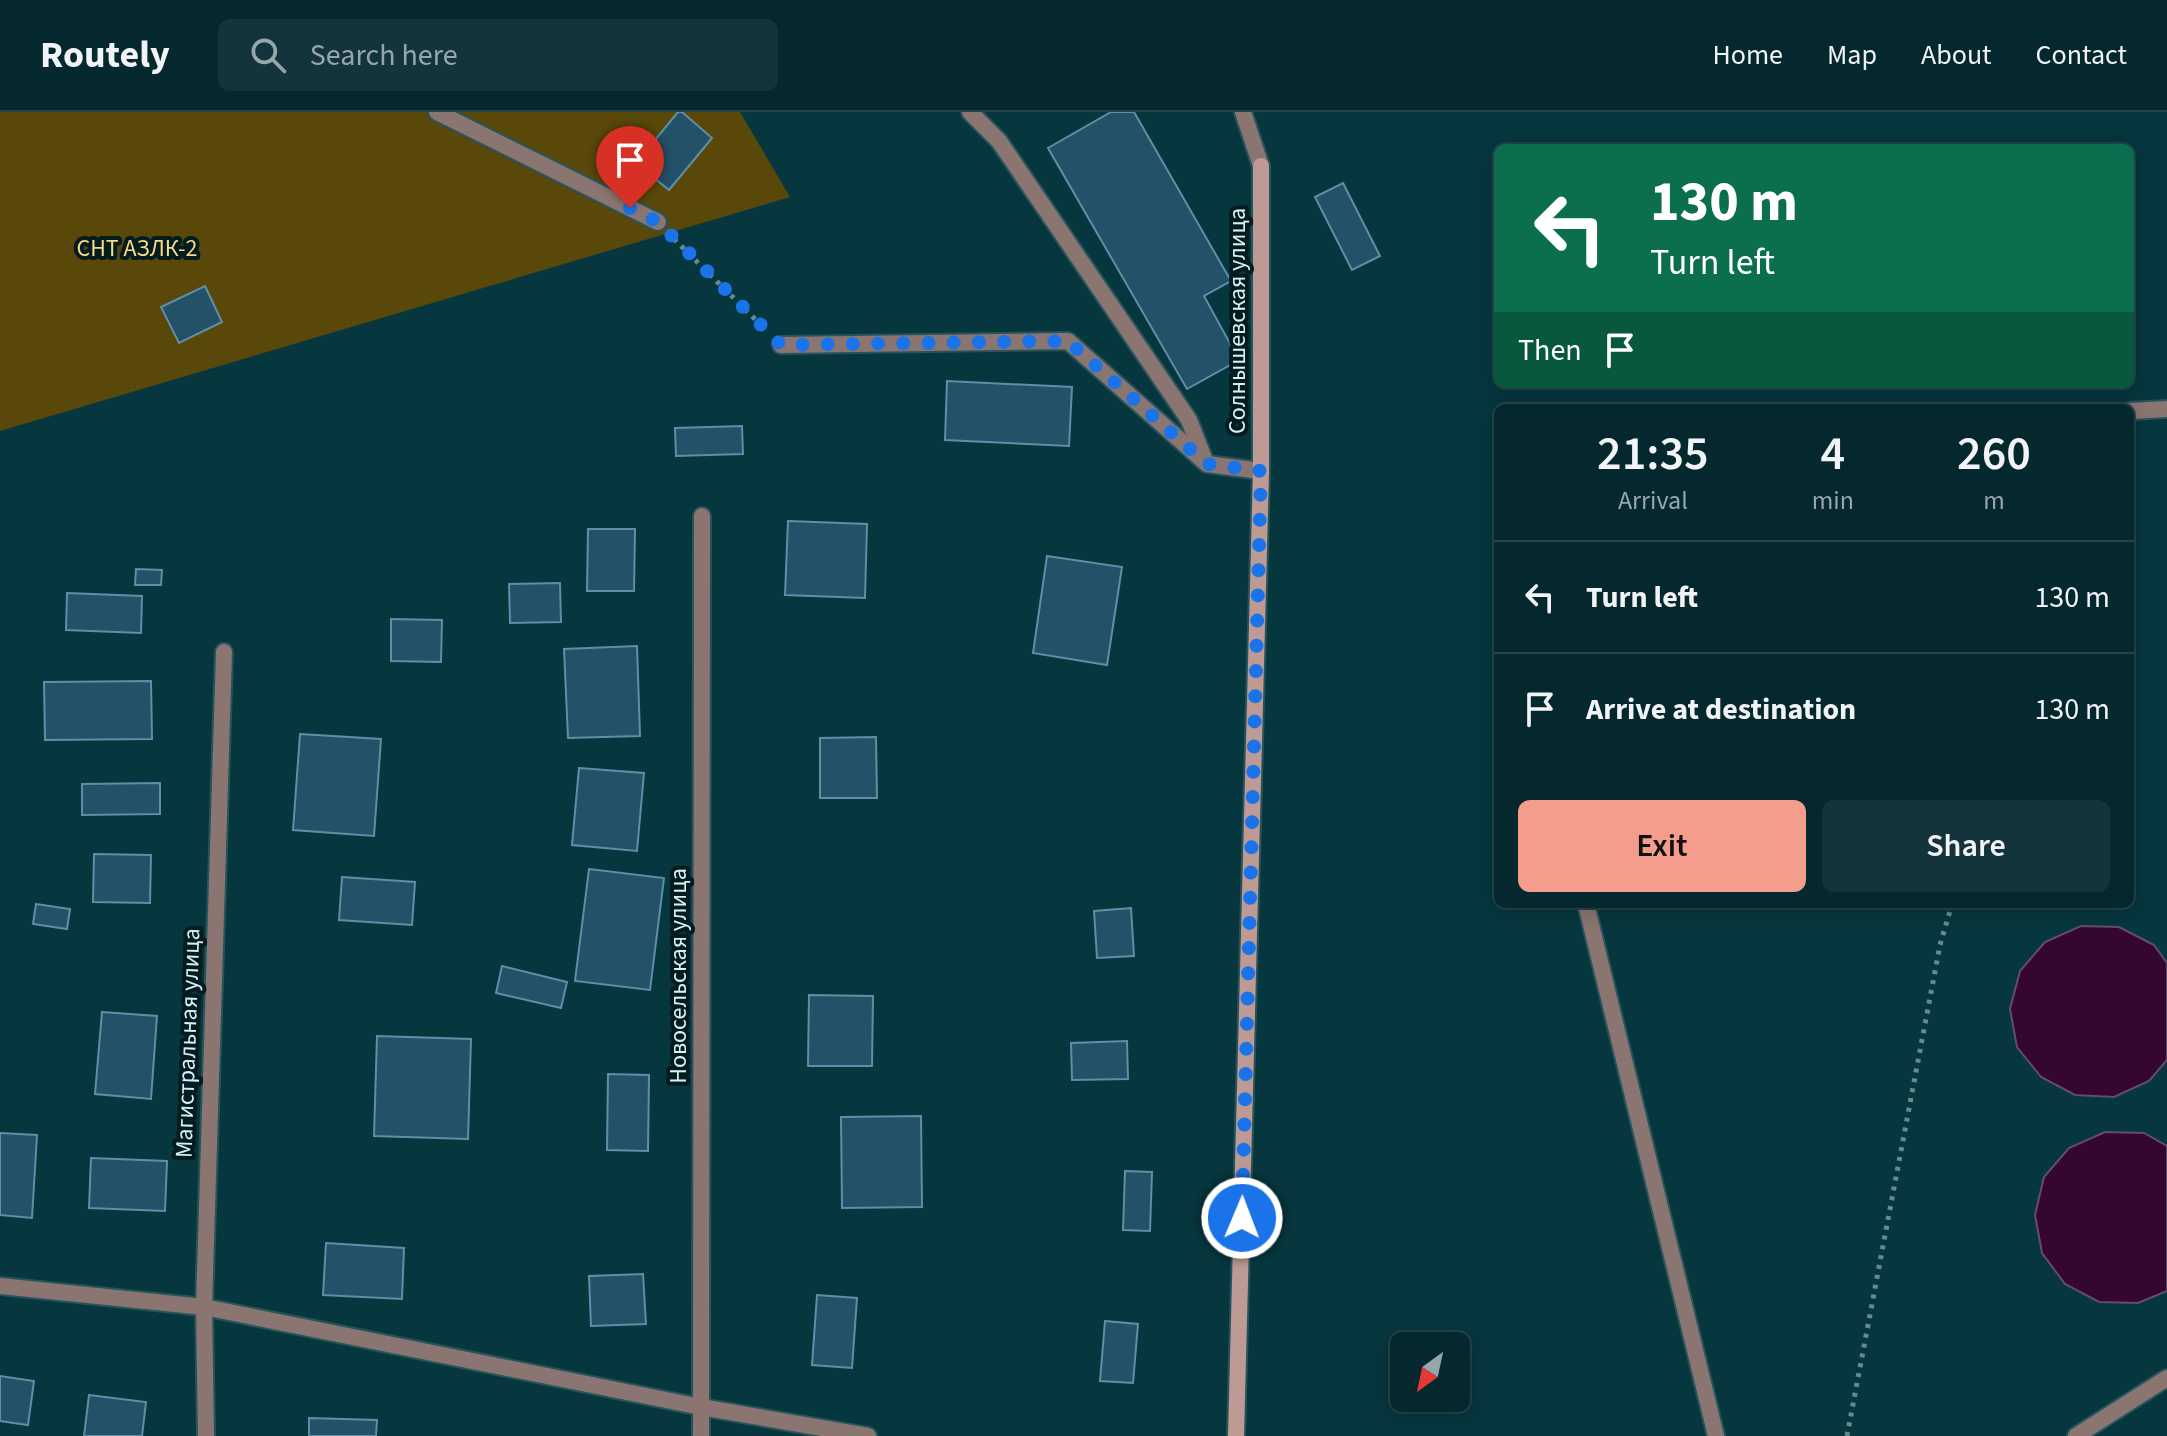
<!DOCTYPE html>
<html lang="en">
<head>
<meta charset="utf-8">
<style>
  body { margin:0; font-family:"Source Sans 3",sans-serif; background:#12343a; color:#f1f3f6; height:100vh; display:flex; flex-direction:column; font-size:30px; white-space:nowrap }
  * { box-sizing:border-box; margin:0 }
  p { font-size:26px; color:#97a6aa }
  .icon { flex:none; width:44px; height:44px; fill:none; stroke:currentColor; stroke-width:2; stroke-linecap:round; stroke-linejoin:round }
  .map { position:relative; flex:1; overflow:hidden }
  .drawer { position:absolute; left:1494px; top:292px; width:640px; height:504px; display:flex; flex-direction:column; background:#04282e; border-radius:12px; box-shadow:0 4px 20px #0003,0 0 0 2px #25444a }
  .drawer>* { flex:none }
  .top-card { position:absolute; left:1494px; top:32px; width:640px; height:244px; border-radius:12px; box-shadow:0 4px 20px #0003,0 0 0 2px #25444a; background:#0b6e4f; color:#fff; overflow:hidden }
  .needle { width:52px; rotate:213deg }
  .buttons { position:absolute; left:1390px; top:1220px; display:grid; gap:16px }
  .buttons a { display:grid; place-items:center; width:80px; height:80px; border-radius:12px; background:#04282e; box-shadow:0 4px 20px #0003,0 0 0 2px #25444a; font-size:40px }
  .pin { position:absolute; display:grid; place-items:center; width:68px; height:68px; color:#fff; margin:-82px -34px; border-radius:50% 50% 50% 0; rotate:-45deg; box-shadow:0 0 8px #0007 }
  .pin .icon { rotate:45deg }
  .me { position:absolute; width:88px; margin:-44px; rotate:1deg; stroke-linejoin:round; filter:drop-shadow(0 0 6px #0008) }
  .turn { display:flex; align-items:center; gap:28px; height:168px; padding:0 24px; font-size:36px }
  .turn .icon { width:104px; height:104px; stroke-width:2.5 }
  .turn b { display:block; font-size:56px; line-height:68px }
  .then { display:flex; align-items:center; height:76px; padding:0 24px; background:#0003; gap:16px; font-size:30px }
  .eta { display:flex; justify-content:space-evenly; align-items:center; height:136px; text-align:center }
  .eta b { font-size:48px; font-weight:600; line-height:56px }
  .action { display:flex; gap:16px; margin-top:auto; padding:16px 24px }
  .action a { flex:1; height:92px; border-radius:12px; background:#f49d8c; color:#111; font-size:32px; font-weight:600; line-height:92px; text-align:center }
  .action a+a { background:#12343a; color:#f1f3f6 }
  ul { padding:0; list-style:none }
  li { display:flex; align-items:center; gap:24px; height:112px; padding:0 24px; border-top:2px solid #25444a }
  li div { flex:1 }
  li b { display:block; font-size:30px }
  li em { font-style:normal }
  header { display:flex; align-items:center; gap:48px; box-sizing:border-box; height:112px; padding:0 40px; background:#04282e; border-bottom:2px solid #25444a }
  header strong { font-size:38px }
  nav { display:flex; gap:44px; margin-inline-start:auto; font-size:28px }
  .search { width:560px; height:72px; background:#12343a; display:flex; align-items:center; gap:20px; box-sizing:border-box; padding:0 28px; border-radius:12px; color:#97a6aa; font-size:30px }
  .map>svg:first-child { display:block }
</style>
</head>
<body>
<header>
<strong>Routely</strong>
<div class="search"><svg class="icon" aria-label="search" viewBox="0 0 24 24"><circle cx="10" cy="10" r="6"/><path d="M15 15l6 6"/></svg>Search here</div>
<nav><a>Home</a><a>Map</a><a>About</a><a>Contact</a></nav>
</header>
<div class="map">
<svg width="2167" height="1324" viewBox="0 0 2167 1324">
  <rect width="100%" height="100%" fill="#06363e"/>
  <!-- green -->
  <polygon fill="#5a480a" points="0,0 740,0 790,85 0,319"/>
  <!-- water -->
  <g fill="#340630" stroke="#644c6c" stroke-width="2">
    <polygon points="2081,814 2119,815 2154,833 2167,851 2167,948 2149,969 2114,985 2075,983 2041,965 2017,935 2010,897 2020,859 2045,830"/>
    <polygon points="2105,1020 2144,1021 2167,1034 2167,1179 2138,1191 2099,1190 2065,1172 2042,1141 2035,1103 2044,1065 2069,1036"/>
  </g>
  <!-- building -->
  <g fill="#235167" stroke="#608ea7" stroke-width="2">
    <polygon points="678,0 682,0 712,26 669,78 636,51"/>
    <polygon points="1111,0 1134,0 1231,169 1204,184 1239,248 1187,277 1048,36"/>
    <polygon points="1343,71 1380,144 1352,158 1315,85"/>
    <polygon points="205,174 222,210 179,231 161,195"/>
    <polygon points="947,269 1072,275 1069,334 945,328"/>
    <polygon points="742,314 743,342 676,344 675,316"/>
    <polygon points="788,409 867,412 865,486 785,483"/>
    <polygon points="588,417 635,417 634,479 587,479"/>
    <polygon points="1047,444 1122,455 1107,553 1033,541"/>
    <polygon points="136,457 162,458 161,473 135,473"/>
    <polygon points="560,471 561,510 510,511 509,472"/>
    <polygon points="67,481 142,484 141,521 66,518"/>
    <polygon points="391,507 442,508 441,550 391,549"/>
    <polygon points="637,534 640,624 568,626 564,537"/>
    <polygon points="151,569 152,627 45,628 44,570"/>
    <polygon points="300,622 381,627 374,724 293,718"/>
    <polygon points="876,625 877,686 820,686 820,626"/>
    <polygon points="579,656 644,661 637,739 572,733"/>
    <polygon points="160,671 160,702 82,703 82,672"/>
    <polygon points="94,742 151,743 150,791 93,790"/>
    <polygon points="589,757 664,766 650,878 575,869"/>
    <polygon points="342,765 415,770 412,813 339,808"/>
    <polygon points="36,792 70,797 67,817 33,812"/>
    <polygon points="1131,796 1134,844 1097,846 1094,799"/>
    <polygon points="502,854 567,870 561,896 496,881"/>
    <polygon points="809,883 873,884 872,954 808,954"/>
    <polygon points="102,900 157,904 151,987 95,982"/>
    <polygon points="377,924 471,927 468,1027 374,1024"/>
    <polygon points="1127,929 1128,967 1072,968 1071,931"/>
    <polygon points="608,962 649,963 648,1039 607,1038"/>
    <polygon points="921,1004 922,1095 842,1096 841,1005"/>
    <polygon points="0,1021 37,1023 32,1106 0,1103"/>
    <polygon points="91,1046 167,1049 165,1099 89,1096"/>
    <polygon points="1125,1059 1152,1060 1150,1119 1123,1118"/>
    <polygon points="326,1131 404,1136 402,1187 323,1183"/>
    <polygon points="643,1162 646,1212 591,1214 589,1164"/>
    <polygon points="817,1183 857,1186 852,1256 812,1253"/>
    <polygon points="1105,1209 1138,1212 1133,1271 1100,1269"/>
    <polygon points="0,1264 34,1269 28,1313 0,1309"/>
    <polygon points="89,1283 146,1290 142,1324 84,1324"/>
    <polygon points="309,1306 377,1308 376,1324 309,1324"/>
  </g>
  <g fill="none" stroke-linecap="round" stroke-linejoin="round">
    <!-- lane casing -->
    <g stroke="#27545c" stroke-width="20">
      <g id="lane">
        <polyline points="437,0 658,110"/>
        <polyline points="970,0 999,29 1189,308 1205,349"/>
        <polyline points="781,233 1068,229 1207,352 1261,359"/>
        <polyline points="2130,299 2167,297"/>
        <polyline points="1586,792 1716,1324"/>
        <polyline points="2076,1324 2167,1266"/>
      </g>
    </g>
    <!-- street casing -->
    <g stroke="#27545c" stroke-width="20">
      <g id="street">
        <polyline points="1243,0 1261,54"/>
        <polyline points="0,1174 204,1195 701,1295 868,1324"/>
        <polyline points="206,1324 204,1195 224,540"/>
        <polyline points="701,1324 702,404"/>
      </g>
    </g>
    <!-- secondary casing -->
    <g stroke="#27545c" stroke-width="20">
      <polyline id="secondary" points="1236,1324 1261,359 1261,54"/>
    </g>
    <!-- path -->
    <g stroke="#638b92" stroke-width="5" stroke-dasharray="4 6" stroke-linecap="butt">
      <polyline points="674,127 764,216"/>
      <polyline points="1847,1324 1940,833 1952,792"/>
    </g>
    <!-- lane -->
    <use href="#lane" stroke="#8a7570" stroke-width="16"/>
    <!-- street -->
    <use href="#street" stroke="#8a7570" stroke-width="16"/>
    <!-- secondary -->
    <use href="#secondary" stroke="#bd9b94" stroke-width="16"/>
  </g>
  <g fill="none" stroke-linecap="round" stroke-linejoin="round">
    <!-- route -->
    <polyline stroke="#1a73e8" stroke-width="14" stroke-dasharray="0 25.2" points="630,96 658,110 781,233 1068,229 1207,352 1261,359 1242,1106"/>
  </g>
  <g text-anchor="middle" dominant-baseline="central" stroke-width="8" stroke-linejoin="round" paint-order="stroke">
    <!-- park labels -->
    <g font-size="24" fill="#f7da84" stroke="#041b20">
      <text x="137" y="136">СНТ АЗЛК-2</text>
    </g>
    <!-- street labels -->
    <g font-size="24" fill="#d4f1f7" stroke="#041b20">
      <text transform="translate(1237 209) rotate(-90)">Солнышевская улица</text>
      <text transform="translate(678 864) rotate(-90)">Новосельская улица</text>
      <text transform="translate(188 931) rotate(-88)">Магистральная улица</text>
    </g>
  </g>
</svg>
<div class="buttons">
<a><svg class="needle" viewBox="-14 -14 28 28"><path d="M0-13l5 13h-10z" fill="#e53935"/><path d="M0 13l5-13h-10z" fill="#97a6aa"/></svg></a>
</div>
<div class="pin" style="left:630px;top:96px;background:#d93025"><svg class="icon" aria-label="arrive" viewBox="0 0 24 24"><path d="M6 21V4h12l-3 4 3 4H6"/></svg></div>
<svg class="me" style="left:1242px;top:1106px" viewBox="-20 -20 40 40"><circle r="17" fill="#1a73e8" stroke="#fff" stroke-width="3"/><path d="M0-11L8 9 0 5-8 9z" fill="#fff"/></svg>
<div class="top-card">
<div class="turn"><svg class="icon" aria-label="left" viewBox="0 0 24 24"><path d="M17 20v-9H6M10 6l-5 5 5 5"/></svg><div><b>130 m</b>Turn left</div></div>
<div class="then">Then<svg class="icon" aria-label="arrive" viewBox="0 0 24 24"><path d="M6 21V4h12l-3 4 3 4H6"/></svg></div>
</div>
<section class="drawer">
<div class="eta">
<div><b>21:35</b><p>Arrival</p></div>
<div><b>4</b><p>min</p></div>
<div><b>260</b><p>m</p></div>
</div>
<ul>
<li><svg class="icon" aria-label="left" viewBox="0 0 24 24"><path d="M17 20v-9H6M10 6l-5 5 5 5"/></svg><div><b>Turn left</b></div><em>130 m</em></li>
<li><svg class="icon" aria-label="arrive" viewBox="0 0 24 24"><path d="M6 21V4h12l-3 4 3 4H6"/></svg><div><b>Arrive at destination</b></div><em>130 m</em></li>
</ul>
<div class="action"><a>Exit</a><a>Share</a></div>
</section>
</div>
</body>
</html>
